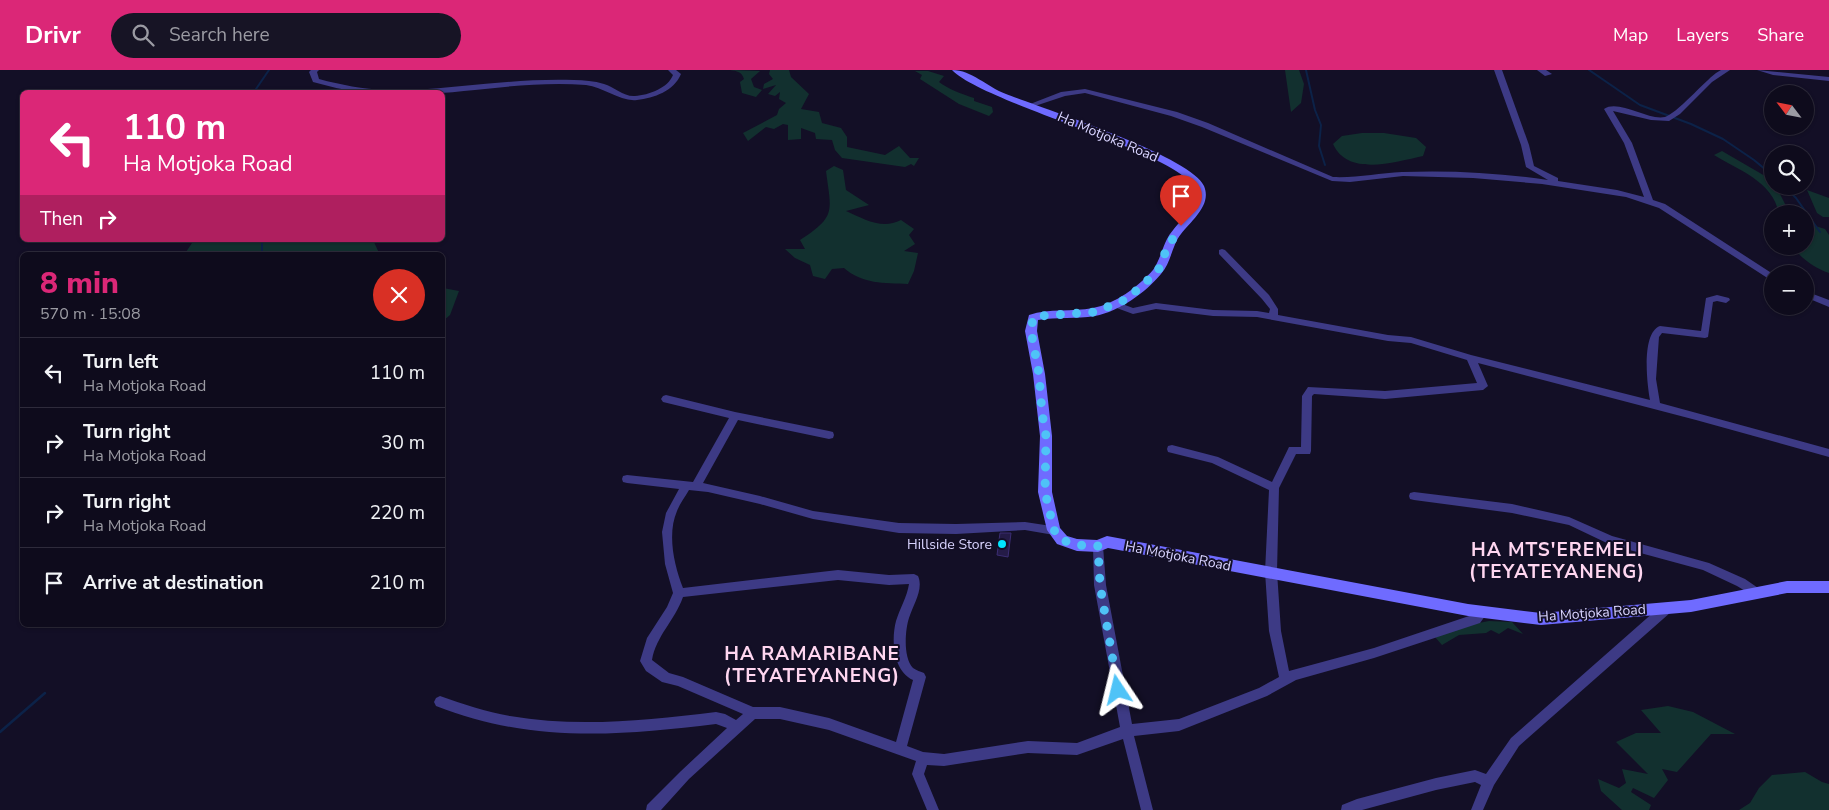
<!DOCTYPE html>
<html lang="en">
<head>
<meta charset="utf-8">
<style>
  body { margin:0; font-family:"Nunito Sans",sans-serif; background:#171425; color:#f1f3f6; height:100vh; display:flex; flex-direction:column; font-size:19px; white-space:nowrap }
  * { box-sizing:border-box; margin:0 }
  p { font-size:16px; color:#9b9ba3 }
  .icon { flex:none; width:28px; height:28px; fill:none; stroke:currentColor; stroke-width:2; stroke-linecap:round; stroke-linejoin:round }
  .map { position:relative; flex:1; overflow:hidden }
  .drawer { position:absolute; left:20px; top:182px; width:425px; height:375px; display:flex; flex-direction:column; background:#0e0b1c; border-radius:8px; box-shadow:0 1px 4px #0004,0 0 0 1px #2e2b3b }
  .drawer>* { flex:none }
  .hud { position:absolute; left:20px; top:20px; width:425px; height:152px; border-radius:8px; box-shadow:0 1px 4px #0004,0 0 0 1px #2e2b3b; background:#db2777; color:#fff; overflow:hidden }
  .needle { width:32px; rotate:302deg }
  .fabs { position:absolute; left:1764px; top:15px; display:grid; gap:10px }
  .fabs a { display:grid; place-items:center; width:50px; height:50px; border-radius:50%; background:#0e0b1c; box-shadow:0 1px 4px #0004,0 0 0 1px #2e2b3b; font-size:25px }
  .pin { position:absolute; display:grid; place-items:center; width:42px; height:42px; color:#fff; margin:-51px -21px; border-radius:50% 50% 50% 0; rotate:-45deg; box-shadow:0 0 5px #0007 }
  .pin .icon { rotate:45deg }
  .me { position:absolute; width:55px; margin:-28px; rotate:350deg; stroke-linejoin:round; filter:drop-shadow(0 0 4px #0008) }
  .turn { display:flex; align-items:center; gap:18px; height:105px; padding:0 20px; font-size:22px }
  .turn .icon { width:65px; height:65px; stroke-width:2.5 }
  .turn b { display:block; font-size:35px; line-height:42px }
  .then { display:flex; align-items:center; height:48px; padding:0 20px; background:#0003; gap:10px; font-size:19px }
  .round { display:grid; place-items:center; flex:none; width:52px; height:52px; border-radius:26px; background:#171425 }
  .head { display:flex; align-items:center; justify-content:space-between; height:85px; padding:0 20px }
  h1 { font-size:30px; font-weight:800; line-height:38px; color:#db2777 }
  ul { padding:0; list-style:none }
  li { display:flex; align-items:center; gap:15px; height:70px; padding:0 20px; border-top:1px solid #2e2b3b }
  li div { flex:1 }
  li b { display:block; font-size:19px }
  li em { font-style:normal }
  header { display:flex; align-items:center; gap:30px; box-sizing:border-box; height:70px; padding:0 25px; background:#db2777; color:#fff }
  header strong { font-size:24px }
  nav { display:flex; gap:28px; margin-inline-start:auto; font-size:18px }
  .search { width:350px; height:45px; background:#171425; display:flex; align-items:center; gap:12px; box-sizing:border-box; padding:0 18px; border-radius:28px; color:#9b9ba3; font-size:19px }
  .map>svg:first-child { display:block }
</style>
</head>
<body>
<header>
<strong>Drivr</strong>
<div class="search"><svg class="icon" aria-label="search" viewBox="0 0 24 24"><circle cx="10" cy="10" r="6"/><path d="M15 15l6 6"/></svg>Search here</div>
<nav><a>Map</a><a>Layers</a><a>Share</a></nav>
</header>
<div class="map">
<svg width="1829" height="740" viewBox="0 0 1829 740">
  <rect width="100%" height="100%" fill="#130f26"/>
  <!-- green -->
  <g fill="#12302f">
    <path d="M 730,0 L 760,1 L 751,9 L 754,17 L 762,20 L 756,27 L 742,23 L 740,12 L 744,9 C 742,2 737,1 730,0 Z"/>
    <polygon points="770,0 789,0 791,7 809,24 801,39 819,42 822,53 841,58 847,67 847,77 885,85 899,76 910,88 919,88 914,96 911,94 905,97 842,88 835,80 832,70 816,69 815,63 801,58 801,69 788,70 788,55 783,54 774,59 766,57 748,71 743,63 777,45 779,39 786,33 779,29 780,22 775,26 768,24 776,15 763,19 764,14 773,9 769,4"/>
    <polygon points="1285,0 1299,0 1304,14 1301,33 1291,42"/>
    <path d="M 915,1 L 928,1 L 944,6 L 939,12 C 946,18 964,25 974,28 L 974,31 L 992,37 L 993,42 L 989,46 L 959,34 L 920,9 L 922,5 Z"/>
    <path d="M 1362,63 L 1384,63 L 1416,68 L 1426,77 L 1423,86 C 1395,92 1348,107 1333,74 L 1342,66 Z"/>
    <path d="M 1722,81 L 1765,106 L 1772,112 L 1772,116 L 1776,116 L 1790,144 L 1779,144 C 1773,111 1738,100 1714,85 Z"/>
    <path d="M 834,96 L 843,100 L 846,120 L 869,135 L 846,141 C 864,149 882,160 901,150 L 914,159 L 909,165 L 915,174 L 904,181 L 918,183 L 914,201 L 908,214 C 884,213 862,214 844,198 L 832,199 L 825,209 L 813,206 L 810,195 L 795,188 L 785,179 L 805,179 L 800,170 C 837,146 831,141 826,101 Z"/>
    <polygon points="1807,120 1829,128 1829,147 1823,147 1817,143"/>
    <path d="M 1809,154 L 1825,159 L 1829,165 L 1829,203 C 1814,198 1802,189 1792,176 L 1805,176 L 1805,160 L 1808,161 Z"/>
    <polygon points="194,170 373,170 380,185 184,185"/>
    <polygon points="443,218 459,221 450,245 443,251"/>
    <polygon points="1489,551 1512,552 1523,564 1508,558 1499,564 1491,560 1486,563 1459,565 1442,575 1435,567 1458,557"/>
    <polygon points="1668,636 1693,642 1735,664 1711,664 1677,702 1662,699 1668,710 1654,728 1633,718 1631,722 1651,735 1649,740 1622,740 1601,721 1598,709 1619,718 1626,713 1622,699 1648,704 1616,672 1636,663 1661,663 1641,640"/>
    <polygon points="1805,702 1822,712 1829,714 1829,740 1739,740 1750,733 1759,718 1772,705"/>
  </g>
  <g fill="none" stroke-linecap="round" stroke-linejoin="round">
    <!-- stream-far1 -->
    <g stroke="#0c2248" stroke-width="2">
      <polyline points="1306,0 1315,40 1321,55 1319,76 1325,95"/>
      <polyline points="1589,0 1640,35 1691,54 1723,69 1754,90 1772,105"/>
      <polyline points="254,22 269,0"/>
      <polyline points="1784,116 1796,128 1820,162"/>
      <polyline points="262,170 262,185"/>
    </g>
    <!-- stream -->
    <polyline stroke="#0c2248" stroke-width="2.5" points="0,662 45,623"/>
  </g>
  <!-- building -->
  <polygon fill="#241b47" stroke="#3b2d73" points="1000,463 1011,463 1008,487 997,485"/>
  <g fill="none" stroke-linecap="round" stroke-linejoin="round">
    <!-- street -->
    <g fill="#3d3a85" fill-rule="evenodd">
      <path d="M 311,0 L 319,0 L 317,2 L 319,9 C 341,15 363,19 386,20 L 390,22 C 364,25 338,19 313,12 L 309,2 Z"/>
      <path d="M 668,0 L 676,0 L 681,4 C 674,21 654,28 637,30 C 620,32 604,17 586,15 C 549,12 512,16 475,20 C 454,22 431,25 410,22 L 414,20 C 467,17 520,8 574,10 C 584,10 594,11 604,14 C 614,17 624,27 635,26 C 649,25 668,18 673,5 Z"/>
      <path d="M 1494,0 L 1502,0 L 1529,75 L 1534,96 L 1558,108 L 1558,111 L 1617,120 L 1644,127 L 1624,73 L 1604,39 C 1619,29 1648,51 1665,47 C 1676,44 1704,12 1716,3 L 1721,0 L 1730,0 L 1712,12 L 1680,44 L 1669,51 L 1651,50 L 1613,41 L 1632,73 L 1653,130 L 1665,134 L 1773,204 L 1772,210 L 1769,209 L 1659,138 L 1626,127 L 1542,114 L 1473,108 L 1403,106 L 1350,112 L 1332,111 L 1202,57 L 1171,46 L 1085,23 L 1065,26 L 1029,38 L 1025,36 L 1061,22 L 1085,19 L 1177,42 L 1208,53 L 1333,107 C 1357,108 1379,103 1402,102 C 1451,100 1500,103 1548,110 L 1526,97 L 1521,75 Z"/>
      <polygon points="1537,0 1546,0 1552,4 1545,6"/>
      <polygon points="1757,0 1829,7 1829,11 1773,5"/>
      <path d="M 1222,179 L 1225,180 L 1269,225 L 1278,239 L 1278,245 L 1388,265 L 1411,267 L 1471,285 L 1650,330 C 1647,314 1641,263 1660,256 L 1701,261 L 1706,228 L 1717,225 L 1729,228 L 1730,230 L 1726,233 L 1717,231 L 1713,232 L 1708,267 L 1705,268 L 1662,263 L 1659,267 L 1656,309 L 1660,333 L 1829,379 L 1829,387 L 1696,350 L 1478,293 L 1488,316 L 1483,320 L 1385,329 L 1314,324 L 1312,326 L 1311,381 L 1310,384 L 1296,384 L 1279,418 L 1277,502 L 1281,561 L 1289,601 L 1374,578 L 1472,545 L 1478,538 L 1482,537 L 1486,538 L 1488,542 L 1480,553 L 1374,588 L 1296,610 L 1267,626 L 1179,661 L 1134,666 L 1153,740 L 1141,740 L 1123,669 L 1077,685 L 1028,683 L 944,696 L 927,695 L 924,704 L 939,740 L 927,740 L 912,704 L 916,691 L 829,660 L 780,649 L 755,649 L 689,709 L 661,740 L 646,740 L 647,735 L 681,701 L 727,658 L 716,654 C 618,666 530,673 436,636 L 434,632 L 436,628 L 440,626 C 463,634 486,642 510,646 C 579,658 648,650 716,642 L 725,644 L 736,650 L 743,644 L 678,616 L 662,612 L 646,601 L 640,591 L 647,568 L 667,537 L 673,523 L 665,494 L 662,462 L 666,443 L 679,419 L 627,413 L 623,412 L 622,409 L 623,406 L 627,405 L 693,412 L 729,348 L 663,332 L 661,329 L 663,326 L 666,325 L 735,342 L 829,361 L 833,362 L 834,365 L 833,368 L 829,369 L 738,350 L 703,413 L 760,426 L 813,441 L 899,453 L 956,454 L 1025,452 L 1058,457 L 1059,460 L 1058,463 L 1054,465 L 1025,460 L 956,464 L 899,463 L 813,449 L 760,434 L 708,422 L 689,420 C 685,427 680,433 677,441 C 667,464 674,495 683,518 L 838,500 L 889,505 L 914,504 L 918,506 C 924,519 913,535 909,548 C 905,560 903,588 913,598 C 916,600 921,602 924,603 L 926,607 L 907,676 L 923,682 L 944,684 L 1028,671 L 1077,673 L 1120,657 L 1094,515 L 1093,476 L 1094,473 L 1098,471 L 1102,473 L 1103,476 L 1106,515 L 1132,654 L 1179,649 L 1259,618 L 1279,607 L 1269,561 L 1265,502 L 1269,420 L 1212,393 L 1168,382 L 1167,379 L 1168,376 L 1172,375 L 1218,387 L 1272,412 L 1289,377 L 1301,377 L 1302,326 L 1308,317 L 1385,321 L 1477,313 L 1467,290 L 1411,273 L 1388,271 L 1257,247 L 1213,246 L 1156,239 L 1133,244 L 1114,237 L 1113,235 L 1117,232 L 1133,238 L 1156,233 L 1213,240 L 1257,241 L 1269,243 L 1270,239 L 1262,229 L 1219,184 L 1219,180 ZM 838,510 L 889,515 L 909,514 C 907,527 900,538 896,551 C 891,570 893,601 913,610 L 896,672 L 829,648 L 780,637 L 753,637 L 683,607 L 669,603 L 652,590 C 656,566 675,550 683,527 Z"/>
      <polygon points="1805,221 1829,230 1829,237 1805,227"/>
      <polygon points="1414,422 1512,434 1569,447 1612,466 1709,493 1745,509 1761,520 1763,523 1761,526 1757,528 1737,516 1703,500 1611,475 1569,455 1512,443 1414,430 1410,429 1409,426 1410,423"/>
      <polygon points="1667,533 1671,534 1673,538 1671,542 1519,676 1494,715 1483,740 1471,740 1481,715 1475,712 1436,720 1362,740 1341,740 1342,735 1357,729 1436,708 1475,700 1486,704 1511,668 1663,534"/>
    </g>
    <!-- secondary -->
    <path fill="#6f6bff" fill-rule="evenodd" d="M 952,0 C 972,0 987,17 1006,24 C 1041,38 1191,86 1204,116 C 1212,135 1192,150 1181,164 C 1172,175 1171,193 1161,204 C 1145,223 1120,241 1095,246 C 1076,249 1057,247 1038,250 L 1037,261 L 1045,304 L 1052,366 L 1052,422 L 1060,458 L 1067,466 L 1077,469 L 1097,470 L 1107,466 L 1468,534 L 1541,543 L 1691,530 L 1787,511 L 1829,511 L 1829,523 L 1787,523 L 1691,542 L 1541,555 L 1468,546 L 1108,478 L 1098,482 L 1077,481 L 1057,474 L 1047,460 L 1038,422 L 1040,366 L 1033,304 L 1025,261 L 1029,245 C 1050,238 1072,242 1093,238 C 1115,234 1138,217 1153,200 C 1159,192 1162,179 1167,169 C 1170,163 1174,159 1178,154 C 1186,145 1198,135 1196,122 C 1191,85 986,35 952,0 Z"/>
  </g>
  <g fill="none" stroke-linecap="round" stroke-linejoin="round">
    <!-- route -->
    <polyline stroke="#4fc3f7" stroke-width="9" stroke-dasharray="0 16.2" points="1118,620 1100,515 1098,476 1077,475 1062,470 1054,460 1045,422 1046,366 1042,343 1039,304 1031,261 1033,248 1039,246 1095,242 1127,229 1158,201 1167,178 1181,156"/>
  </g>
  <!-- markers -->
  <circle fill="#00e5ff" stroke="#130f26" stroke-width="2" cx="1002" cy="474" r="5"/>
  <g text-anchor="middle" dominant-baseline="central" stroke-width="4" stroke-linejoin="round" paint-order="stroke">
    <!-- street labels -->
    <g font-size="14" fill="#d9d4ff" stroke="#130f26">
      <text transform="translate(1108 67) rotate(23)">Ha Motjoka Road</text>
      <text transform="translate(1178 486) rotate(11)">Ha Motjoka Road</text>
      <text transform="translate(1592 543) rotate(-4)">Ha Motjoka Road</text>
    </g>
    <!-- poi labels -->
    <g font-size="14" fill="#d9d4ff" stroke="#130f26" text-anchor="end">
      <text x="992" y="474">Hillside Store</text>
    </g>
    <!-- district labels -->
    <g font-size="19" font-weight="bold" letter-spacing="1" fill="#ffd6f0" stroke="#130f26">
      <text x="1557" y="480">HA MTS'EREMELI<tspan x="1557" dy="22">(TEYATEYANENG)</tspan></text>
      <text x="812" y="584">HA RAMARIBANE<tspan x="812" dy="22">(TEYATEYANENG)</tspan></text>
    </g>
  </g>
</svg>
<div class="fabs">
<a><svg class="needle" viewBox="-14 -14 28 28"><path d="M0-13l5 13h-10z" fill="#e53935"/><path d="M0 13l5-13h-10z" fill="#9b9ba3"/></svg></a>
<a><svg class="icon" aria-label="search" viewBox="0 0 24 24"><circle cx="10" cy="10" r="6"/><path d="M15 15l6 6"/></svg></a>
<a>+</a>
<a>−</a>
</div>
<div class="pin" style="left:1181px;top:156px;background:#d93025"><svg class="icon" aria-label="arrive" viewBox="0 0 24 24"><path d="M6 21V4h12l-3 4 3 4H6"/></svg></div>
<svg class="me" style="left:1118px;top:620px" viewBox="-20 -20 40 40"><path d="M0-17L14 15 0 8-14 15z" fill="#4fc3f7" stroke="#fff" stroke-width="4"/></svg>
<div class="hud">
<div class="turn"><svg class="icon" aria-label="left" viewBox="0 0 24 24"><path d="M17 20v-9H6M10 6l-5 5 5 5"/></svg><div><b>110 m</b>Ha Motjoka Road</div></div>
<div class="then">Then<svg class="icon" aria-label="right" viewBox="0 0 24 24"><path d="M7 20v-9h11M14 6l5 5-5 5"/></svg></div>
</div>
<section class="drawer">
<div class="head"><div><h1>8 min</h1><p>570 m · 15:08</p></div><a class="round" style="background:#d93025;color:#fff"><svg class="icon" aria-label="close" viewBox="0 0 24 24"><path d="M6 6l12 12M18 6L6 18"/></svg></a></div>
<ul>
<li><svg class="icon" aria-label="left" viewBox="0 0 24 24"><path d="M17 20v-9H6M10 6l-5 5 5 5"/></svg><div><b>Turn left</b><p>Ha Motjoka Road</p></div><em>110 m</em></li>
<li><svg class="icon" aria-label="right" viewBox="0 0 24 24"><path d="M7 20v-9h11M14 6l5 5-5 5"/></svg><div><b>Turn right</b><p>Ha Motjoka Road</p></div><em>30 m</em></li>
<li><svg class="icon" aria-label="right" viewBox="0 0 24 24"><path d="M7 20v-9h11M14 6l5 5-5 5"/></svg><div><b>Turn right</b><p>Ha Motjoka Road</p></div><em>220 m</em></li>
<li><svg class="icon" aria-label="arrive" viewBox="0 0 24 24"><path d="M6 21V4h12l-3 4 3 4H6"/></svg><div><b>Arrive at destination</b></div><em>210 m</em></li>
</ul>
</section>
</div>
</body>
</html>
